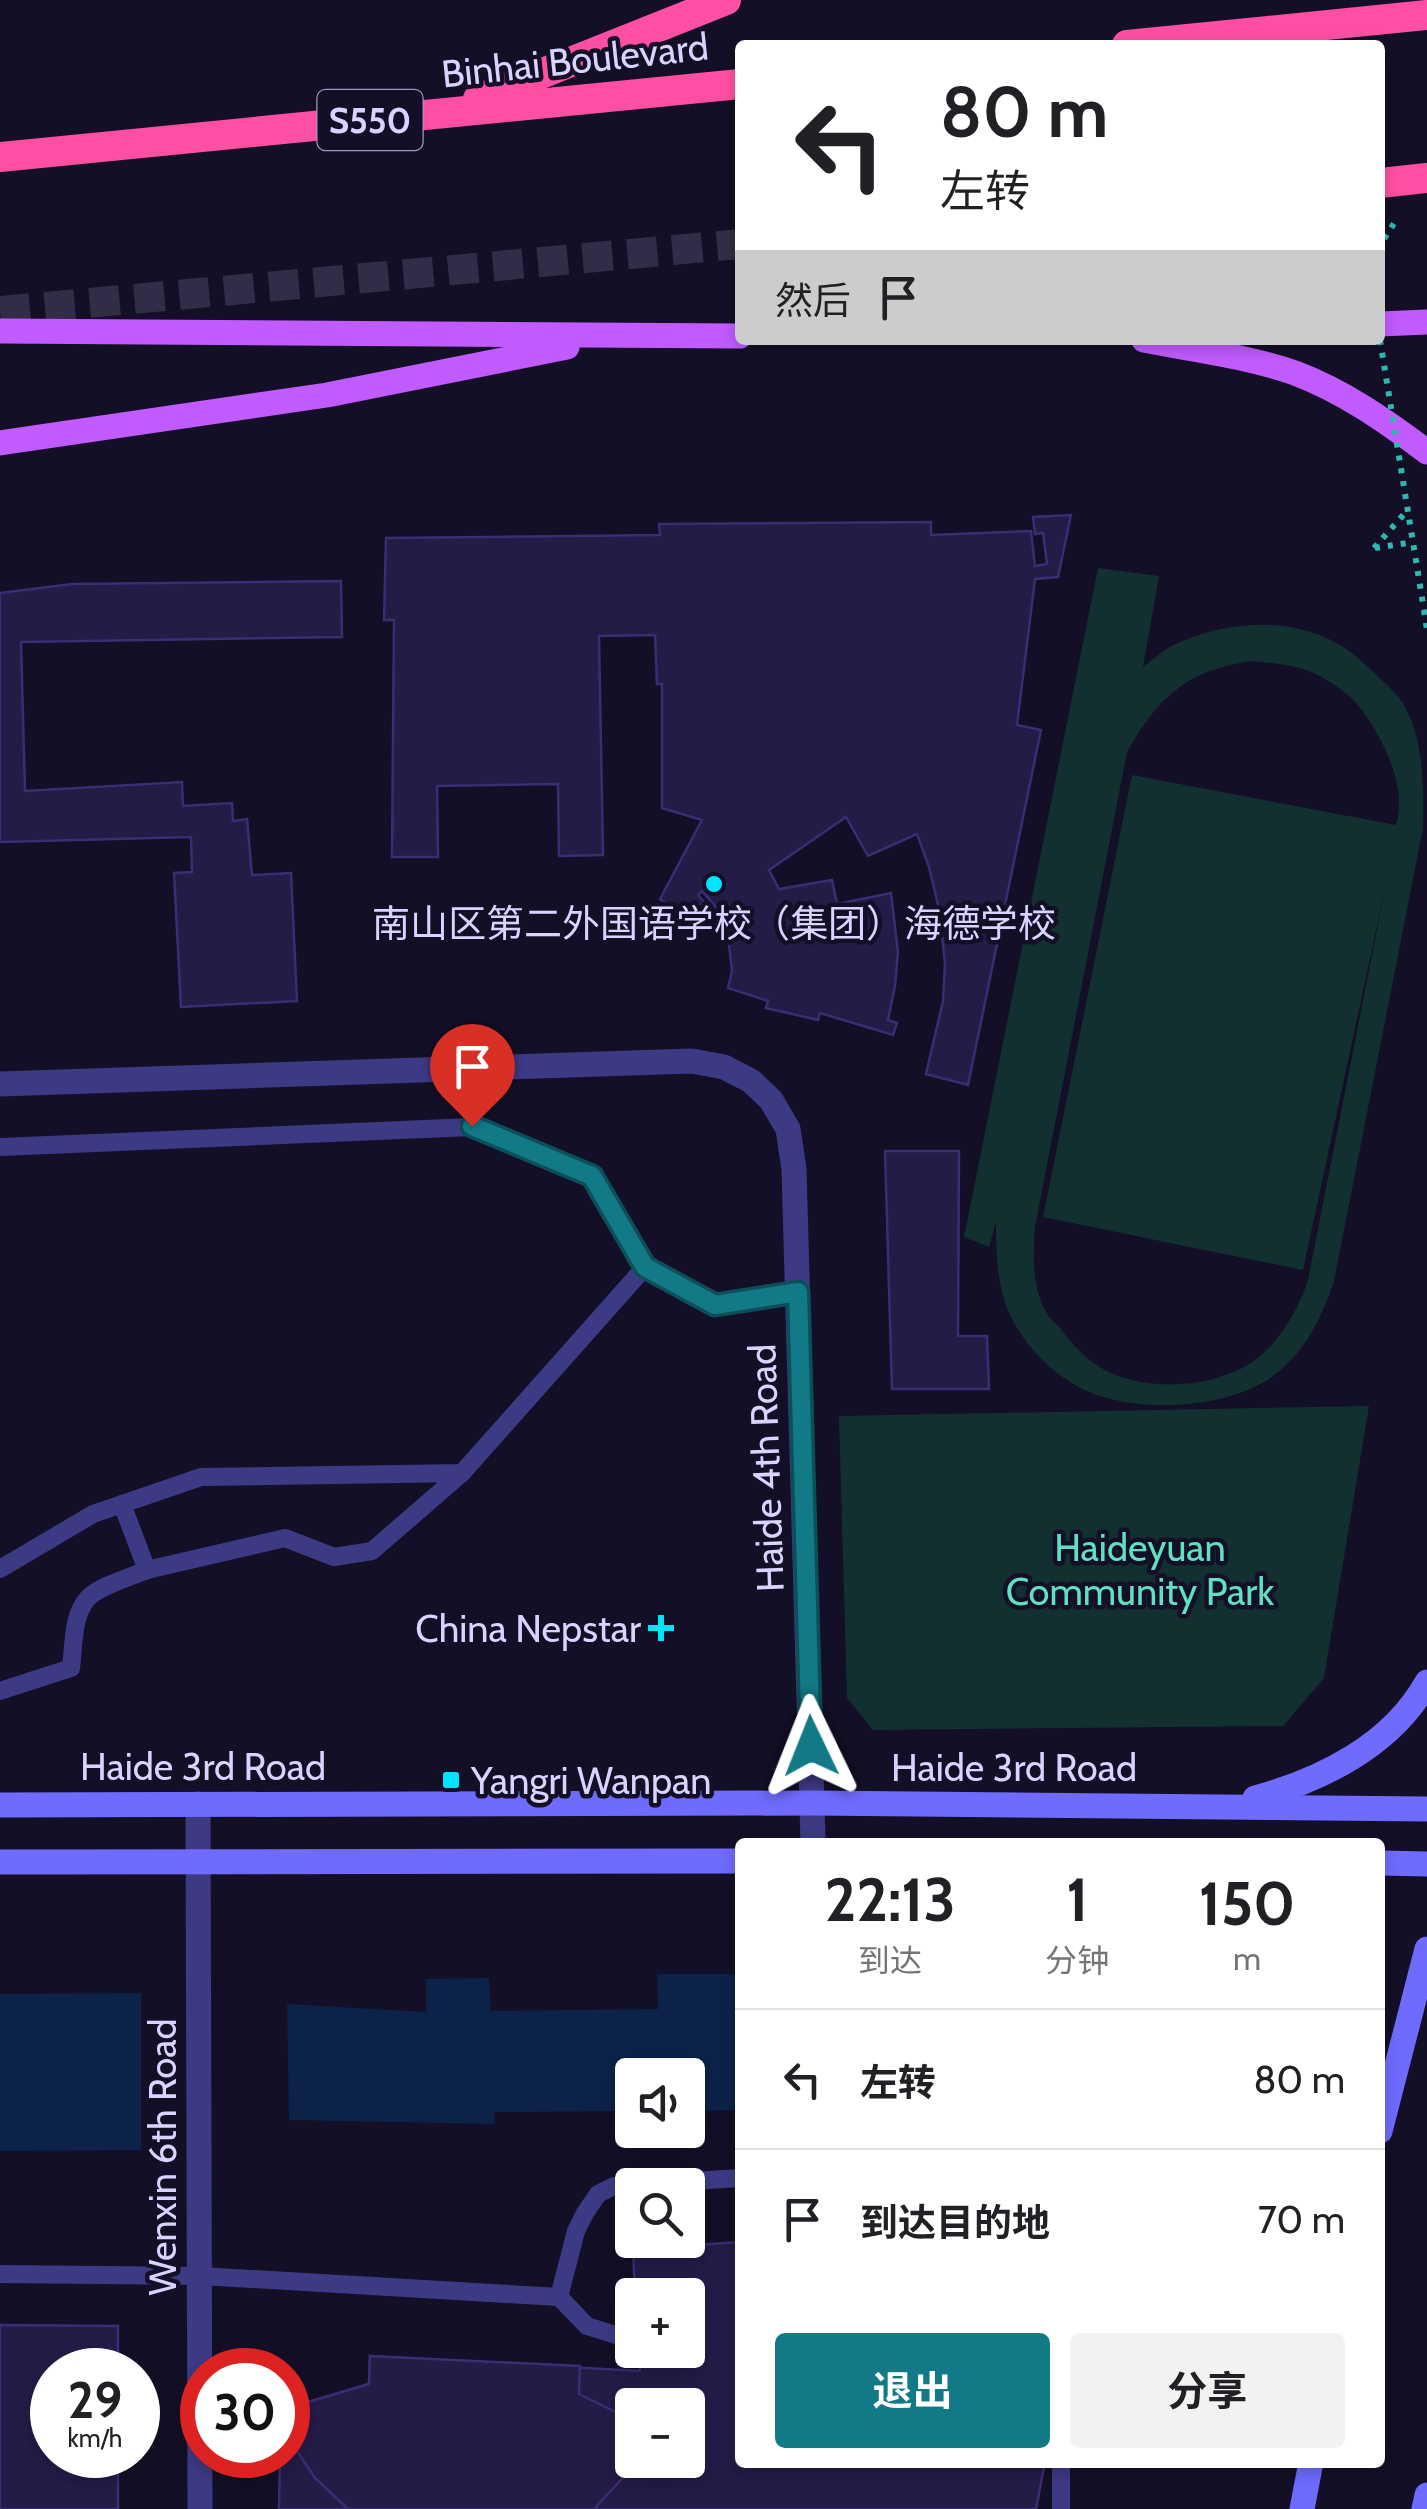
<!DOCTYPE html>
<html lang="zh">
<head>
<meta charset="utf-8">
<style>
  body { margin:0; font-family:Cabin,"Noto Sans SC",sans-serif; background:#f2f2f2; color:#202124; height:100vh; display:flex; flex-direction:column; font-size:38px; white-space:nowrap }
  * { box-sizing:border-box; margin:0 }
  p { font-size:32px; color:#757577 }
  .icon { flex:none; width:55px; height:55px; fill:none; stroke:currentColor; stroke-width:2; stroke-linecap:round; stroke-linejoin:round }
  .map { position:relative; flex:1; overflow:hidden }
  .panel { position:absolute; left:735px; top:1838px; width:650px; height:630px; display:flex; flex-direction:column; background:#fff; border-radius:10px; box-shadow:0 5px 15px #0003 }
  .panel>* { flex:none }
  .hud { position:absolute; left:735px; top:40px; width:650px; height:305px; border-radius:10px; box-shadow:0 5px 15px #0003; background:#fff; color:#202124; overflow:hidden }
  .controls { position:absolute; left:615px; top:2058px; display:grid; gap:20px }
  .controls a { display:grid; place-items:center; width:90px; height:90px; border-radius:10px; background:#fff; box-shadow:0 5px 15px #0003; font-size:50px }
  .speed { position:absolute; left:30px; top:2348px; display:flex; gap:20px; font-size:50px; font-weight:700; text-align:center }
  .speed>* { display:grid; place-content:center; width:130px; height:130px; border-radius:50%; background:#fff; box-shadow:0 5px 15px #0003; line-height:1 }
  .speed small { font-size:25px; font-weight:400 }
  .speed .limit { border:15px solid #d22; background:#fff; color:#111 }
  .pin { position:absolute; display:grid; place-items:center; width:85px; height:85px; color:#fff; margin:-102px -42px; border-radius:50% 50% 50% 0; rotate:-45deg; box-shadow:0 0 10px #0007 }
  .pin .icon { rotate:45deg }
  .me { position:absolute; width:110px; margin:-55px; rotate:358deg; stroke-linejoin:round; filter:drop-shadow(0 0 8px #0008) }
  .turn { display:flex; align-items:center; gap:35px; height:210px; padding:0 40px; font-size:45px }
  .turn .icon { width:130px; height:130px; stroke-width:2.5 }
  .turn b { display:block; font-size:70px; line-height:85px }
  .then { display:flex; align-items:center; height:95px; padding:0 40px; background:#0003; gap:20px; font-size:38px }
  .eta { display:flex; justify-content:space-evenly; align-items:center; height:170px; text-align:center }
  .eta b { font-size:60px; font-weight:700; line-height:70px }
  .cta { display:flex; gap:20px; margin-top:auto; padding:20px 40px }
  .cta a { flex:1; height:115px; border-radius:10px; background:#127987; color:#fff; font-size:40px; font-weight:700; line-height:115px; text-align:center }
  .cta a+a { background:#f2f2f2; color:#202124 }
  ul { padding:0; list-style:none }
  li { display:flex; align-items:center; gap:30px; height:140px; padding:0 40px; border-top:2px solid #e0e0e0 }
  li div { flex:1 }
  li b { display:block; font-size:38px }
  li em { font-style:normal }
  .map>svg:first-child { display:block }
</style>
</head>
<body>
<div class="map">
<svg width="1427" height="2509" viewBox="0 0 1427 2509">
  <rect width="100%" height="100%" fill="#130f26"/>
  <!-- green -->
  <g fill="#12302f" fill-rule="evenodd">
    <path d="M 1098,568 L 1159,576 L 1143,667 C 1153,660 1163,650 1174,645 C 1225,620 1296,615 1345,648 C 1355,655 1365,664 1374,673 C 1385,683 1398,694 1405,707 C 1424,739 1424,792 1423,828 L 1334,1281 C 1322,1317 1305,1353 1273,1376 C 1226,1411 1125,1415 1075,1385 C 1049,1370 1026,1346 1012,1319 C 997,1289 996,1255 996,1222 L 989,1247 L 964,1237 ZM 1252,661 C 1275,663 1299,665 1320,676 C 1332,683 1348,693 1357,704 C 1382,735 1408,786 1396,825 L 1132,775 L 1043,1217 L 1303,1270 L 1385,889 L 1308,1280 C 1298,1311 1276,1349 1246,1366 C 1205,1389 1139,1392 1098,1366 C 1084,1357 1070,1342 1060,1328 C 1055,1323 1048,1317 1045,1310 C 1032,1286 1033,1254 1035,1227 L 1127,752 C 1159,696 1187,670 1252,661 Z"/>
    <polygon points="1369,1406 1324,1678 1283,1726 873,1730 847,1698 839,1416"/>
  </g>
  <!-- water -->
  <g fill="#0c2248">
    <polygon points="657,1974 740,1974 740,2110 688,2111 688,2075 632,2075 632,2111 495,2112 494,2124 289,2120 287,2004 426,2012 426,1979 489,1978 491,2011 658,2009"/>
    <polygon points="141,1993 141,2150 0,2151 0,1994"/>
  </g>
  <!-- building -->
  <g fill="#241b47" stroke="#3b2d73" stroke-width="2.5" fill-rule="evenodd">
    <polygon points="1071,515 1058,577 1035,579 1017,725 1041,730 968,1085 926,1074 943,1001 945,963 939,909 929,867 917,834 868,856 846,817 769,870 779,889 832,880 837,904 891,893 898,952 895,986 888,1020 897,1023 893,1035 820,1013 818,1020 766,1008 768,1001 728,988 732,971 728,936 714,905 702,891 698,895 704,902 685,917 660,899 702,820 662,808 662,684 657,684 655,635 599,636 603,855 559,856 558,784 437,786 438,857 392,857 394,620 384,620 386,538 660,535 659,524 931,522 931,535 1031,531 1035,566 1047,564 1043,533 1035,534 1033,517"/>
    <polygon points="341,581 342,637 21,642 25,791 182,782 183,806 232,803 233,821 247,819 252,875 291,873 297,1001 181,1007 174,873 192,872 191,837 0,842 0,593 72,584"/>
    <polygon points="885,1151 959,1151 958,1336 987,1336 989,1389 892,1389"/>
    <path d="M 740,2242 L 740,2462 L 1045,2462 L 1036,2509 L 279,2509 L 280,2455 L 288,2455 L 288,2408 L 369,2384 L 370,2356 L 640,2371 L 639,2350 L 688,2350 L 688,2295 L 635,2295 L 633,2249 ZM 632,2405 L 688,2405 L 688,2460 L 632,2460 Z"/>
    <polygon points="0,2325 118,2326 118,2370 52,2370 52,2455 118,2455 118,2509 0,2509"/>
    <polygon points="370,2356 580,2366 579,2394 632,2420 632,2460 635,2460 628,2472 594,2509 348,2509 315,2478 295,2448 288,2428 288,2408 369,2384"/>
  </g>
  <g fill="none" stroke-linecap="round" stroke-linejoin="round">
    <!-- highway-tunnel -->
    <polyline stroke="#312d47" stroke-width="30" stroke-dasharray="30 15" stroke-linecap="butt" points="0,311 740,244"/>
    <!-- path -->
    <g stroke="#2fb8b0" stroke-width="6" stroke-dasharray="5 8" stroke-linecap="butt">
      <polyline points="1380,251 1384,239 1398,217"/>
      <polyline points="1374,548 1406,512"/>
      <polyline points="1375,548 1413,542"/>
      <polyline points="1424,610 1427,630"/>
    </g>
    <!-- lane -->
    <g stroke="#3d3a85" stroke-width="18">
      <polyline points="0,1147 472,1127 592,1176 645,1267"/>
      <polyline points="122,1504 147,1570 285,1538 334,1557 372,1551 462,1473"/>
      <polyline points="0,1569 93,1514 201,1477 462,1473 645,1267 715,1305 798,1292"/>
      <path d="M 0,1691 L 71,1668 C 74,1646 72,1615 88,1598 C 99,1586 131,1577 147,1570"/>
      <polyline points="0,2274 201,2276 559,2297 587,2326 616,2335"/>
      <polyline points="559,2297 576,2231 585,2213 598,2194 614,2186 740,2178"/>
      <polyline points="1061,2509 1061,2462"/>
    </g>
    <!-- street -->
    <g stroke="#3d3a85" stroke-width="25">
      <polyline points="0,1084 692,1061 724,1067 751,1081 771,1100 788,1129 794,1169 813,1842"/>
      <polyline points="198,1804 200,2509"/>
    </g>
    <!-- secondary -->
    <g stroke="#6f6bff" stroke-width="25">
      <path d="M 1255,1798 C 1322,1780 1392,1745 1427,1682"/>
      <polyline points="0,1805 813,1803 1427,1809"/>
      <polyline points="0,1862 740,1861"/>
      <polyline points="1380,1863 1427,1864"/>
      <polyline points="1380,2131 1427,1949"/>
      <polyline points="1302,2509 1311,2462"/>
      <polyline points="1424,2509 1427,2495"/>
    </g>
    <!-- primary -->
    <g stroke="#c25bff" stroke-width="25">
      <polyline points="1380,324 1427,322"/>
      <polyline points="0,331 740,336"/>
      <path d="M 1144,340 C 1194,350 1246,356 1295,373 C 1343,391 1386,421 1427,452"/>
      <polyline points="0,443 327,395 567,347"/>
    </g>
    <!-- highway -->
    <g stroke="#ff4fa3" stroke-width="30">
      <polyline points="1127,45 1427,15"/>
      <polyline points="478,99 726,0"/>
      <polyline points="0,157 740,84"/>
      <polyline points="1380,183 1427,178"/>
    </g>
    <!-- path-bridge -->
    <polyline stroke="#2fb8b0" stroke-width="6" stroke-dasharray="5 8" stroke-linecap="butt" points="1380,340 1424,610"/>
  </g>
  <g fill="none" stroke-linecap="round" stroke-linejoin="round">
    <!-- route casing -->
    <g stroke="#0c4f58" stroke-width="25">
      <polyline id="route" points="472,1126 592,1176 645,1267 715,1305 798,1292 811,1746"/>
    </g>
    <!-- route -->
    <use href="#route" stroke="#127987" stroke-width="18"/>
  </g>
  <!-- markers -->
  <g fill="#00e5ff" stroke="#130f26" stroke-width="4">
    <circle cx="714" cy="884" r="10"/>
    <path d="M656 1613h10v10h10v10h-10v10h-10v-10h-10v-10h10z"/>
    <rect x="441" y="1770" width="20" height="20" rx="5"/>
  </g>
  <g text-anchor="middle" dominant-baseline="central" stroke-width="9" stroke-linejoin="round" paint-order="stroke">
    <!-- shield labels -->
    <rect fill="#130f26" stroke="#9e99be" stroke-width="2.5" x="317.5" y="90" width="105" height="60" rx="8"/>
    <g font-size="35" font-weight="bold" fill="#d9d4ff">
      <text x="370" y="120">S550</text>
    </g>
    <!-- street labels -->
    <g font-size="38" fill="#d9d4ff" stroke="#130f26">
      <text transform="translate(575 60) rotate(-6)">Binhai Boulevard</text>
      <text transform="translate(766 1468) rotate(-92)">Haide 4th Road</text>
      <text x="203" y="1766">Haide 3rd Road</text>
      <text x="1014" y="1767">Haide 3rd Road</text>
      <text transform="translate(162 2157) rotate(-90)">Wenxin 6th Road</text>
    </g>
    <!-- poi labels -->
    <g font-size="38" fill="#d9d4ff" stroke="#130f26">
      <text x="714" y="923">南山区第二外国语学校（集团）海德学校</text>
      <text x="641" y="1628" text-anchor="end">China Nepstar</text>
      <text x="471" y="1780" text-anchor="start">Yangri Wanpan</text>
    </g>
    <!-- park labels -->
    <g font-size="38" fill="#5fe0c0" stroke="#130f26">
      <text x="1140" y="1547">Haideyuan<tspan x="1140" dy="44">Community Park</tspan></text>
    </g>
  </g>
</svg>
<div class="controls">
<a><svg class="icon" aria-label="sound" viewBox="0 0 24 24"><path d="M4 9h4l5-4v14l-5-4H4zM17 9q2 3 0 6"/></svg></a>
<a><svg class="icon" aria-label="search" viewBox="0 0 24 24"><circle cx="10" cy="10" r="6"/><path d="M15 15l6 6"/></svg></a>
<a>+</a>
<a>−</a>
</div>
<div class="speed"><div>29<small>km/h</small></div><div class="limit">30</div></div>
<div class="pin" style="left:472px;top:1126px;background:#d93025"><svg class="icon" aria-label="arrive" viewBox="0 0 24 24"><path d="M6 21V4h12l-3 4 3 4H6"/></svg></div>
<svg class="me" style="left:811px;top:1746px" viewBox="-20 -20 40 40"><path d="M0-17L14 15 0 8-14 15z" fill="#127987" stroke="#fff" stroke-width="4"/></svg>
<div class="hud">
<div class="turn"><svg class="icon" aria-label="left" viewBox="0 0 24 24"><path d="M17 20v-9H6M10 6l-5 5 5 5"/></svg><div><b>80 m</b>左转</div></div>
<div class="then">然后<svg class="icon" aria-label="arrive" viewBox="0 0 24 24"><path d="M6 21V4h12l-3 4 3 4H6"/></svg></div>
</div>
<section class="panel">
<div class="eta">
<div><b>22:13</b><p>到达</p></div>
<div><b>1</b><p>分钟</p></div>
<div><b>150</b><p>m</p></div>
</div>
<ul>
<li><svg class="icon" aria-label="left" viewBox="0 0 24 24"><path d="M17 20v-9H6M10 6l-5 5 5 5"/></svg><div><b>左转</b></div><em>80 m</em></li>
<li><svg class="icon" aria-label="arrive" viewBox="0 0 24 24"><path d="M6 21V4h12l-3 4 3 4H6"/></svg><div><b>到达目的地</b></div><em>70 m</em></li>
</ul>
<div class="cta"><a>退出</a><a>分享</a></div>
</section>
</div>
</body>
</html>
